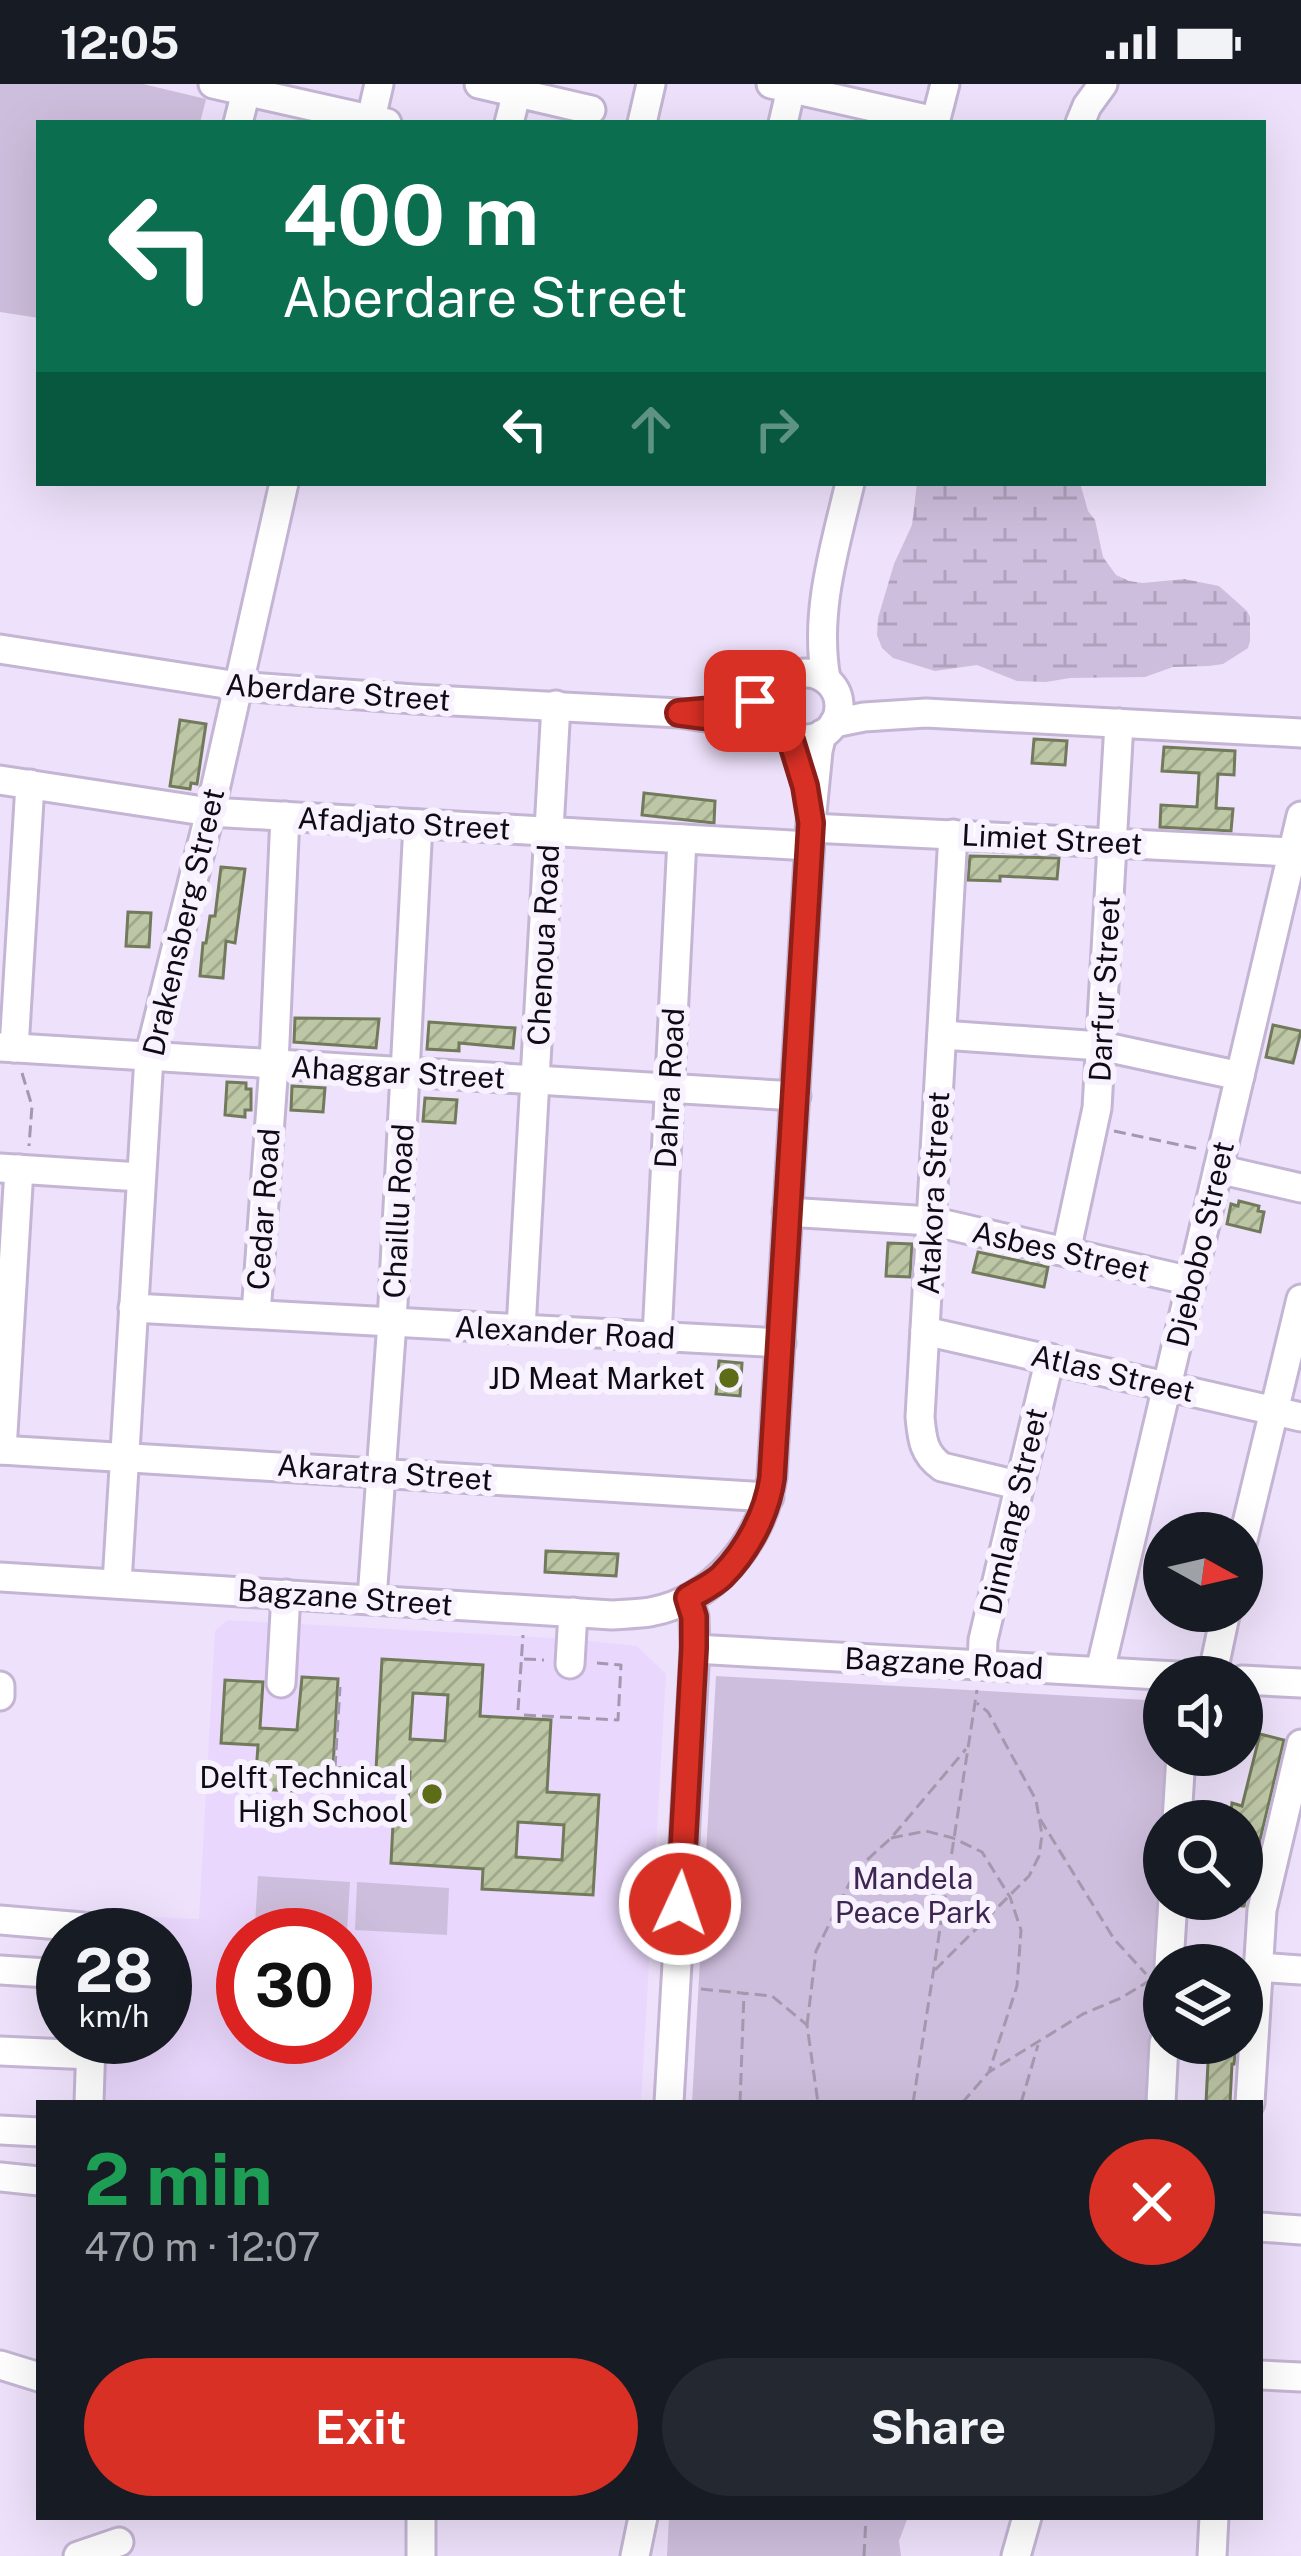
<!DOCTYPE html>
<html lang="en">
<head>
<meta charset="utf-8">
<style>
  body { margin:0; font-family:"Public Sans",sans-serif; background:#242831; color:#f1f3f6; height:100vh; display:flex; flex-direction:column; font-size:45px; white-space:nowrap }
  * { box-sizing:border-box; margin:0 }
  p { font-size:39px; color:#9ea1a6 }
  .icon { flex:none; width:66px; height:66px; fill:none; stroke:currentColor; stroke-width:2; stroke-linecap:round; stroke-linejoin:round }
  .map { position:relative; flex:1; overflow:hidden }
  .sheet { position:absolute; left:36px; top:2016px; width:1227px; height:420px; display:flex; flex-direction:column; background:#171b24; border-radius:0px; box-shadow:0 12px 48px #0002 }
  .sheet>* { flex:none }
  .top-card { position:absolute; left:36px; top:36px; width:1230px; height:366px; border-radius:0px; box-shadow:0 12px 48px #0002; background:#0b6e4f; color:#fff; overflow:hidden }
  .needle { width:78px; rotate:98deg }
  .buttons { position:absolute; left:1143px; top:1428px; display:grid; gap:24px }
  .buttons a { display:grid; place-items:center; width:120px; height:120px; border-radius:50%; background:#171b24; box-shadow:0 12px 48px #0002; font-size:60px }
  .speed { position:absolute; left:36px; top:1824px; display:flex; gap:24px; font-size:60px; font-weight:700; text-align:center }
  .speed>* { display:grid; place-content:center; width:156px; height:156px; border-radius:50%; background:#171b24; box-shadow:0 12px 48px #0002; line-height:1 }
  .speed small { font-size:30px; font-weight:400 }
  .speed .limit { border:18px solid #d22; background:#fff; color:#111 }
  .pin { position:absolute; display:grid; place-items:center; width:102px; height:102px; color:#fff; margin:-51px; border-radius:24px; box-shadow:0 6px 18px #0006 }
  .me { position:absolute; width:132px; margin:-66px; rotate:3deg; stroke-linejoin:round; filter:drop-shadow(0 0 9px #0008) }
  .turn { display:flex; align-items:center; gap:42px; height:252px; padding:0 48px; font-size:54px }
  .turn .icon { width:156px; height:156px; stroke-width:2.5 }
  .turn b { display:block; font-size:84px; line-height:102px }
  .lanes { display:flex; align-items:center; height:114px; padding:0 48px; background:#0003; justify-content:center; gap:60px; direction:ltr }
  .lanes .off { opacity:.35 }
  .round { display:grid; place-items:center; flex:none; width:126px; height:126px; border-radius:63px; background:#242831 }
  .summary { display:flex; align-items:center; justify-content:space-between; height:204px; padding:0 48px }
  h1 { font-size:72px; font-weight:700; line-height:90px; color:#1e9e55 }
  .primary-button { display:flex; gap:24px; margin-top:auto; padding:24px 48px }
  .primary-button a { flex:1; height:138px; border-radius:72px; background:#d93025; color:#fff; font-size:48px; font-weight:700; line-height:138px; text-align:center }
  .primary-button a+a { background:#242831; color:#f1f3f6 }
  .status { display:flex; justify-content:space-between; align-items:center; height:84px; padding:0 60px; background:#171b24; direction:ltr }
  .status svg { height:33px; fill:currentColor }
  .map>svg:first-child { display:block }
</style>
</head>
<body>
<div class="status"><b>12:05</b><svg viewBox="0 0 49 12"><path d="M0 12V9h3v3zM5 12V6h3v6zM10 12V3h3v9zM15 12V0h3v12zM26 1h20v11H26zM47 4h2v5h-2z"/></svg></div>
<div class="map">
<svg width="1301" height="2472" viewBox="0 0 1301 2472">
  <defs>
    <pattern id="wetland-marsh" width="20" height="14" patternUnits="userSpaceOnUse" patternTransform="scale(3)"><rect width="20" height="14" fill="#cebedd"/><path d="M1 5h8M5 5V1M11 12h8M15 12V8" fill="none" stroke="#b0a2bd"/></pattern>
    <pattern id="building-hatch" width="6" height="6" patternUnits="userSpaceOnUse" patternTransform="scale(3)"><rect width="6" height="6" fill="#bdc6a5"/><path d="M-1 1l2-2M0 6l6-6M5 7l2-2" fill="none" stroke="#a1a98d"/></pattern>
  </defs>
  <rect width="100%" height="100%" fill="#eee1fb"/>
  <!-- built -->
  <path fill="#ead7fd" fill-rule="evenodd" d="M 227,1536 L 572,1555 L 637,1562 L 666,1590 L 641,2019 L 102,2019 L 103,1953 L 165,1953 L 165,1851 L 105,1851 L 105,1831 L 199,1835 L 215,1547 ZM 243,1851 L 345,1851 L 345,1953 L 243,1953 Z"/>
  <!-- green -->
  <g fill="#cebedd">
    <polygon points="0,0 143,0 206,15 200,39 39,39 39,234 0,228"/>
    <polygon points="716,1592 1164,1617 1164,1671 1168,1671 1148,2019 692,2019"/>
    <polygon points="258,1792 350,1798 347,1846 255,1840"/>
    <polygon points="357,1798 449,1804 447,1851 355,1846"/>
    <polygon points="669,2433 908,2433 899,2457 901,2472 667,2472"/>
  </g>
  <!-- wetland -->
  <polygon fill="url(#wetland-marsh)" points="917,399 1080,399 1088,427 1095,436 1103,473 1116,491 1129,497 1143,499 1184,495 1219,502 1247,527 1250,533 1250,557 1248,564 1223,580 1209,582 1173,583 1145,593 1070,594 1046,598 1017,597 977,581 935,587 893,574 882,564 877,551 878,534 894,480 912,441"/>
  <!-- building -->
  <g fill="url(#building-hatch)" stroke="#727a5c" stroke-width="3" fill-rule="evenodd">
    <polygon points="180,636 206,640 197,700 191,699 190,705 170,702"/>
    <polygon points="1034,655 1067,657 1065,681 1032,679"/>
    <polygon points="1164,663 1235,667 1234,691 1218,690 1216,724 1233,725 1231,747 1160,743 1161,721 1197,723 1199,689 1162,687"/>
    <polygon points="644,709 715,717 714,739 642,731"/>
    <polygon points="970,772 1059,774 1057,795 1000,792 1000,797 968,796"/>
    <polygon points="221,783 245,785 235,859 226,857 223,894 200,892 203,859 206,859 210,832 215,832"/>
    <polygon points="128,828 151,829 149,863 126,862"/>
    <polygon points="295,934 379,935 376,964 294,958"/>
    <polygon points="429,938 515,944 513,964 459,959 459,967 427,965"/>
    <polygon points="1273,941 1301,947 1293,979 1266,973"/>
    <polygon points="227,998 246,999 246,1005 251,1005 251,1026 245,1026 245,1033 225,1031"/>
    <polygon points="292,1002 325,1004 323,1028 291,1026"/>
    <polygon points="425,1014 457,1016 455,1039 423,1037"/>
    <polygon points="1239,1117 1259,1122 1258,1127 1264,1128 1260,1148 1227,1140 1231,1120 1238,1122"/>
    <polygon points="888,1159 912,1160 910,1193 886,1192"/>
    <polygon points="978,1168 1048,1183 1044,1203 973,1188"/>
    <polygon points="719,1277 742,1279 740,1312 716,1310"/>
    <polygon points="546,1467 618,1470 616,1492 545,1488"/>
    <path d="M 382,1575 L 483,1581 L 480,1632 L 551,1636 L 547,1708 L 599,1711 L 593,1811 L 482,1805 L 483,1785 L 391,1779 L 394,1720 L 408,1720 L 410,1688 L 376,1686 ZM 413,1609 L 448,1611 L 445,1657 L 410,1655 ZM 518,1738 L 564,1741 L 562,1776 L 516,1773 Z"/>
    <polygon points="302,1593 338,1595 333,1684 350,1684 349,1701 295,1698 295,1707 255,1705 258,1661 221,1659 225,1596 263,1598 260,1644 297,1646"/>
    <polygon points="1260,1650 1284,1656 1244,1822 1242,1822 1242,1737 1230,1737 1232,1719 1242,1722"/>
    <polygon points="1209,1959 1236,1959 1234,1980 1232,1980 1230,2019 1206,2019"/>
  </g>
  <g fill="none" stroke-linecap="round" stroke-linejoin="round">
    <!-- minor casing -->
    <g stroke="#c4b5d4" stroke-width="33">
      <g id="minor">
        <polyline points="213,0 387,39"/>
        <polyline points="479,0 591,26"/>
        <polyline points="771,0 935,37"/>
        <polyline points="238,39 248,0"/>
        <polyline points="370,39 379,0"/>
        <polyline points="509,39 519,0"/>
        <polyline points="642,39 651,0"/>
        <polyline points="783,39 791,5"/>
        <polyline points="935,39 945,0"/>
        <polyline points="1080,39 1087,22 1103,0"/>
        <polyline points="0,565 238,602 414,615 679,629 783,645"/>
        <circle cx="806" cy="622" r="33"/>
        <path d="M 826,595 C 814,528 835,463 850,399"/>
        <polyline points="834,639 864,633 926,629 1301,649"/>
        <polyline points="0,696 210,728 809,762"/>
        <polyline points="811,744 1292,768"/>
        <path d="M 953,750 L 920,1333 C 922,1354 923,1370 942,1383 L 1018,1401"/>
        <polyline points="942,951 1101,962 1240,992"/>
        <polyline points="0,963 796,1012"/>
        <polyline points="14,964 30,700"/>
        <polyline points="0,1084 140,1093"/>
        <polyline points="1218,1085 1301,1104"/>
        <polyline points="787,1128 931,1137 1191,1197"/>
        <polyline points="1066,1168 1097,1024 1119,639"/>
        <polyline points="133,1224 781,1259"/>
        <polyline points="256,1230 274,980 285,732"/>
        <polyline points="521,1245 556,621"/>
        <polyline points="925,1247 1301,1333"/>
        <polyline points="657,1253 682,755"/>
        <polyline points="0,1366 769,1413"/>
        <polyline points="2,1366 19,1085"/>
        <polyline points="1242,1460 1301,1215"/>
        <path d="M 0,1493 L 612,1531 C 624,1530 638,1530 650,1528 C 714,1517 763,1455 772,1393 L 811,739 L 818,667 L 822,650"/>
        <polyline points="117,1499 149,973 210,728 284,399"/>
        <polyline points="372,1515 392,1238 418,740"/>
        <polyline points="695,1565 1194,1593"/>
        <polyline points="570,1580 573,1528"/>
        <polyline points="982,1581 983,1556 1050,1274"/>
        <polyline points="1100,1587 1301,732"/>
        <polyline points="1212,1593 1226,1527"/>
        <polyline points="1242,1596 1301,1599"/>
        <polyline points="281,1599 286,1510"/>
        <polyline points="0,1602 0,1612"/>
        <polyline points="1177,1737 1181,1671"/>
        <polyline points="0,1836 83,1843 93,1851"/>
        <polyline points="1169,1881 1173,1815"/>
        <polyline points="1257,1883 1301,1886"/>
        <polyline points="0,1886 63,1890"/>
        <polyline points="0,1967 91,1971"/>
        <polyline points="89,2019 91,1957"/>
        <polyline points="669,2019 695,1565 694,1533 688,1515"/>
        <polyline points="1161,2019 1164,1959"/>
        <polyline points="1250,2019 1262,1826 1301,1660"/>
        <polyline points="0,2046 39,2048"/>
        <polyline points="0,2093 39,2097"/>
        <polyline points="1260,2143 1301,2146"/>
        <polyline points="0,2281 39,2293"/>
        <polyline points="1260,2291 1301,2293"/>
        <polyline points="78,2472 119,2458"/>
        <polyline points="421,2472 421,2433"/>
        <polyline points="635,2472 643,2433"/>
        <polyline points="1016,2472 1027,2433"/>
        <polyline points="1212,2472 1214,2433"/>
      </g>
    </g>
    <!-- path -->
    <g stroke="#a399ae" stroke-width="3" stroke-dasharray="12 6" stroke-linecap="butt">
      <polyline points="22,989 32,1022 29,1062"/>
      <polyline points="1114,1047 1199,1065"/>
      <polyline points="524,1575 544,1576"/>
      <polyline points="518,1626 523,1551"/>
      <polyline points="524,1631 618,1636 621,1581 597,1579"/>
      <polyline points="335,1684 340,1603"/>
      <polyline points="1040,1735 1114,1855 1146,1890"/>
      <polyline points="891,1754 926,1747 953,1754 982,1768 1010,1813 1021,1846 1017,1902 989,1988"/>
      <polyline points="935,1886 1029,1792 1039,1772 1042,1751 1036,1716 988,1628 977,1619"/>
      <polyline points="701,1905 772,1912 807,1941 818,2019"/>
      <polyline points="807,1941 816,1867 856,1786 891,1754 966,1665"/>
      <polyline points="740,2019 744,1909"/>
      <polyline points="913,2019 977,1606"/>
      <polyline points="962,2019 989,1988 1083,1930 1121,1914 1149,1897"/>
      <polyline points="1021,2019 1038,1961"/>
      <polyline points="864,2472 866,2433"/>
    </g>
    <!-- minor -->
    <use href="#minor" stroke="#fff" stroke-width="27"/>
  </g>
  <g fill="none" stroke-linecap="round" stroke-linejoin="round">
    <!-- route casing -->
    <g stroke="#8d1f18" stroke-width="30">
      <path id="route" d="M 680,1820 L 694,1564 L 694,1533 L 688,1514 C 699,1507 713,1501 722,1492 C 748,1466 767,1429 772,1394 L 811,739 L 805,702 L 789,650 L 763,640 L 679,629 L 725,625 L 755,617"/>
    </g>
    <!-- route -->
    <use href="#route" stroke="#d93025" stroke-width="21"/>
  </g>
  <!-- markers -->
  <g fill="#5c6c17" stroke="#f8f1fe" stroke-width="4.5">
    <circle cx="729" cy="1294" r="12"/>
    <circle cx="432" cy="1710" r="12"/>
  </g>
  <g text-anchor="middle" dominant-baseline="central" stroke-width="12" stroke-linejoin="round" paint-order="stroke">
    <!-- street labels -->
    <g font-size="30" fill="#0f0a14" stroke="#f8f1fe">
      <text transform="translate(338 608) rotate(4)">Aberdare Street</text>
      <text transform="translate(404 739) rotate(3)">Afadjato Street</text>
      <text transform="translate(1052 755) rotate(3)">Limiet Street</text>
      <text transform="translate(183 838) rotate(-77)">Drakensberg Street</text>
      <text transform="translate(543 861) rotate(-87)">Chenoua Road</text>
      <text transform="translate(1104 905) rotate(-87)">Darfur Street</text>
      <text transform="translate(398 988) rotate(3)">Ahaggar Street</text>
      <text transform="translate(669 1004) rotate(-87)">Dahra Road</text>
      <text transform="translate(933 1109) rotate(-87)">Atakora Street</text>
      <text transform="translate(263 1125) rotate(-86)">Cedar Road</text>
      <text transform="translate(398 1127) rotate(-87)">Chaillu Road</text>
      <text transform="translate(1200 1160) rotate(-77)">Djebobo Street</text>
      <text transform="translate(1061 1167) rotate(13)">Asbes Street</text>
      <text transform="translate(565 1248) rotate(3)">Alexander Road</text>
      <text transform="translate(1113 1289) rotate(13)">Atlas Street</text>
      <text transform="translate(385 1388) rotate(4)">Akaratra Street</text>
      <text transform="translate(1013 1427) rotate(-77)">Dimlang Street</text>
      <text transform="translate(345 1513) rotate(4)">Bagzane Street</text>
      <text transform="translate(944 1579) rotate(3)">Bagzane Road</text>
    </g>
    <!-- poi labels -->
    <g font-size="30" fill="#0f0a14" stroke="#f8f1fe" text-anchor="end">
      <text x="705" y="1294">JD Meat Market</text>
      <text x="408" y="1693">Delft Technical<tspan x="408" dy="34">High School</tspan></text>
    </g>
    <!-- park labels -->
    <g font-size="30" fill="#3e2652" stroke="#f8f1fe">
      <text x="913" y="1794">Mandela<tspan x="913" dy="34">Peace Park</tspan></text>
    </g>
  </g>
</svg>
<div class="buttons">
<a><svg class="needle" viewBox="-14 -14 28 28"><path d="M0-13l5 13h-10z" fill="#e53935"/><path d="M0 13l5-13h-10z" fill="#9ea1a6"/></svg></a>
<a><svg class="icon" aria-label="sound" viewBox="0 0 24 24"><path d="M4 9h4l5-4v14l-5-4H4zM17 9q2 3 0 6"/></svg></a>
<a><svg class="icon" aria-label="search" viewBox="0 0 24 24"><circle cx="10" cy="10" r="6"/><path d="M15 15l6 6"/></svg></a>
<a><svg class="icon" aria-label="layers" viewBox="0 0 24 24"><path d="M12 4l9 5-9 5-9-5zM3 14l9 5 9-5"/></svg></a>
</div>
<div class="speed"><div>28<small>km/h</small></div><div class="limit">30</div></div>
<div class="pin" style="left:755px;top:617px;background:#d93025"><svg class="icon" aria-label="arrive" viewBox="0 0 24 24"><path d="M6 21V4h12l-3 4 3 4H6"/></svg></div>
<svg class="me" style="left:680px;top:1820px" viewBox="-20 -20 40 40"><circle r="17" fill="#d93025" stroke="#fff" stroke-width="3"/><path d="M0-11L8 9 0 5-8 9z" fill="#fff"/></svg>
<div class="top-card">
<div class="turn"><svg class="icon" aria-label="left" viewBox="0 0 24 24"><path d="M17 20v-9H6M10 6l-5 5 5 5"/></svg><div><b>400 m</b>Aberdare Street</div></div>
<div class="lanes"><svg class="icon" aria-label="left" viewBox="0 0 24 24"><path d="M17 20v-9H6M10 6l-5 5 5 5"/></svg><svg class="icon off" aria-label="ahead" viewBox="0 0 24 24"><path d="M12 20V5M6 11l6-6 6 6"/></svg><svg class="icon off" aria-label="right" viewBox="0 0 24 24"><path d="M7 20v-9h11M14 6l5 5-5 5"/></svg></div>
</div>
<section class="sheet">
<div class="summary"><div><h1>2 min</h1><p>470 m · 12:07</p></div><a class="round" style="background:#d93025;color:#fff"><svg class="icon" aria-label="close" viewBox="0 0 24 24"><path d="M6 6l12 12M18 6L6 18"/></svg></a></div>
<div class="primary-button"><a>Exit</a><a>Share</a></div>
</section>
</div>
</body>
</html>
